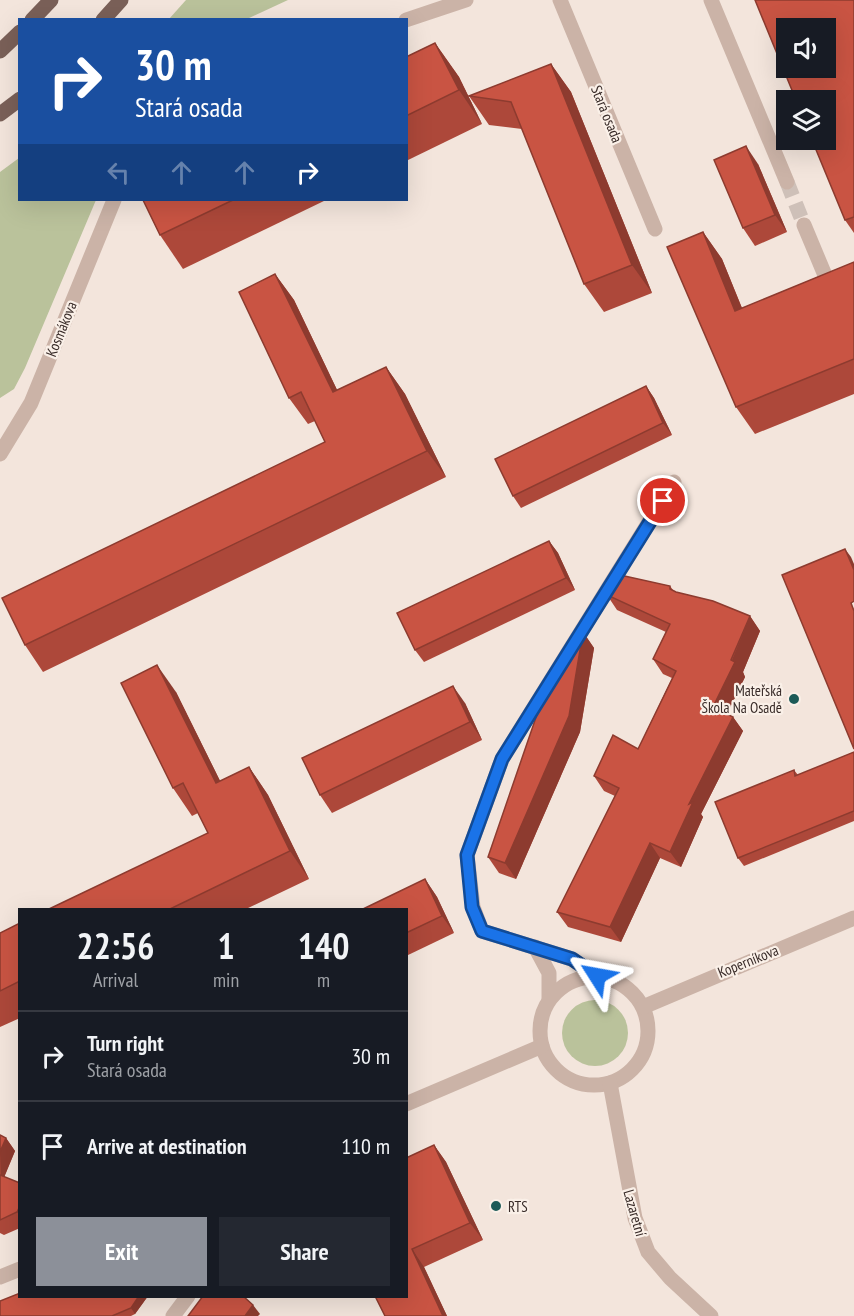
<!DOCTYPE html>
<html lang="en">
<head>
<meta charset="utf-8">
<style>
  body { margin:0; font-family:"PT Sans Narrow",sans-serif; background:#242831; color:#f1f3f6; height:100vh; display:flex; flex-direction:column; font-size:22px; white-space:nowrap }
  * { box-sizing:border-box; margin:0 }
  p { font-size:20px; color:#9ea1a6 }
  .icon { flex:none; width:33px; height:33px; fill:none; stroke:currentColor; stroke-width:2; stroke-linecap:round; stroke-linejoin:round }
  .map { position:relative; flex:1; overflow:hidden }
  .details { position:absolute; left:18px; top:908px; width:390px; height:390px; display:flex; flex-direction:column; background:#171b24; border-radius:0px; box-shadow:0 6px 24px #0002 }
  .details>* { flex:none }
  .top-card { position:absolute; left:18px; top:18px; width:390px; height:183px; border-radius:0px; box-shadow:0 6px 24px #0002; background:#1a4fa0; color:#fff; overflow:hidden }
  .buttons { position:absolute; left:776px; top:18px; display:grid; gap:12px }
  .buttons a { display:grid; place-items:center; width:60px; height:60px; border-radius:0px; background:#171b24; box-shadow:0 6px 24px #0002; font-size:30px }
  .pin { position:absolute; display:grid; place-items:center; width:51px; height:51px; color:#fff; margin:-26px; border:3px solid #fff; border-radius:50%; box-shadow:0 2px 6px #0007 }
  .me { position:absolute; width:66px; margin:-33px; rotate:304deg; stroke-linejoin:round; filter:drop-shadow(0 0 4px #0008) }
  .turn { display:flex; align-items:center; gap:21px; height:126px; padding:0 18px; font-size:27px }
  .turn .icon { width:78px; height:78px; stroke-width:2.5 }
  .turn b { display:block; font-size:42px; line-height:51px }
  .lanes { display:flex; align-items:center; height:57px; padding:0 18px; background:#0003; justify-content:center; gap:30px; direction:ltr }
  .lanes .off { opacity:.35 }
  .eta { display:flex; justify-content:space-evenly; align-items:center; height:102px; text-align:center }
  .eta b { font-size:36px; font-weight:800; line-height:42px }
  .button { display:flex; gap:12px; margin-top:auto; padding:12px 18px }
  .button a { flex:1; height:69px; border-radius:0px; background:#8c9099; color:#fff; font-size:24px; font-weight:800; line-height:69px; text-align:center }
  .button a+a { background:#242831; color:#f1f3f6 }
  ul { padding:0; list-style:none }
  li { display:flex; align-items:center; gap:18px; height:90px; padding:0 18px; border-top:2px solid #363941 }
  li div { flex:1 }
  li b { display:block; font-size:22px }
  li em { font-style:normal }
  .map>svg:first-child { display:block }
</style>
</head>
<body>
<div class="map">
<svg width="854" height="1316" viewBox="0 0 854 1316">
  <rect width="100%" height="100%" fill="#f3e5dc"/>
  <!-- green -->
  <g fill="#bac29b">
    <polygon points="186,0 288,0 247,19 169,19"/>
    <polygon points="19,158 20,200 96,200 25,368 14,389 0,398 0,172"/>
    <circle cx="595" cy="1033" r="33"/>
  </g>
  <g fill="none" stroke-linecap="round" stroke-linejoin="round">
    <!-- street-tunnel -->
    <polyline stroke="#cec0b8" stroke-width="15" stroke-dasharray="15 8" stroke-linecap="butt" points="787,182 804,225"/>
    <!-- street -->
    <g stroke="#cbb3a7" stroke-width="15">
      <polyline points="560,0 655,229"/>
      <polyline points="711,0 787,182"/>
      <polyline points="406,20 466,0"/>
      <polyline points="804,225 832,292 854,283"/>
      <polyline points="0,454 31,403 114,200"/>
      <polyline points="535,947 549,973 549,999"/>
      <polyline points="597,976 572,959 482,931 473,907 467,855 502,759 674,482"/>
      <circle cx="594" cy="1031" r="54"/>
      <polyline points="643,1007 854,918"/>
      <polyline points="610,1083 635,1218 648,1252 670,1278 711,1316"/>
      <polyline points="406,1104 542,1046"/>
      <polyline points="0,1277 20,1269"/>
      <polyline points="173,1316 188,1296"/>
    </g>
    <!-- primary -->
    <g stroke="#7a6058" stroke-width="15">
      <polyline points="32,20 51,0"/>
      <polyline points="103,20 121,0"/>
      <polyline points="0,51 20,32"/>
      <polyline points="0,114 20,99"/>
    </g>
  </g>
  <!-- wall -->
  <g fill="#ad483a">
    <polygon points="854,0 854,233 845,220"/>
    <polygon points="435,43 459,77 482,124 406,161 406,57"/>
    <polygon points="551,64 571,92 652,293 604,312 584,284 522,129 489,125 469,96"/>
    <polygon points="758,164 787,232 755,246 743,228"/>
    <polygon points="143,200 326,200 183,269 160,235"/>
    <polygon points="703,232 722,259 742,308 854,262 854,394 755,434 736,407"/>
    <polygon points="275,274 294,300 337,390 386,367 405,394 446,477 43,672 25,645 325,442 315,421 308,424 289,398"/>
    <polygon points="646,386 654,398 672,435 521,508 513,496"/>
    <polygon points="549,541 558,553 575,590 424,662 415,650"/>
    <polygon points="670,586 673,590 676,592 750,616 760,631 743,672 745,677 727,714 733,717 743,731 701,814 703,817 681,867 660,858 621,942 568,927 557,912 615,796 604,791 594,776 638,749 672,678 663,674 653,659 666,632 617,610 607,595"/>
    <polygon points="583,632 594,648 580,732 516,879 499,873 488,857"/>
    <polygon points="176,692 220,781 249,767 268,795 309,879 246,909 49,909 208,833 198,813 192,816 173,788"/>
    <polygon points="465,703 482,740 332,813 320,795"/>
    <polygon points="854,752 854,821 744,866 738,858 794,770 798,775"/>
    <polygon points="425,879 437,897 454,933 406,956 406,909"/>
    <polygon points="20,923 20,1018 0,1027 0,933"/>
    <polygon points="0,1135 6,1138 15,1151 4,1177 20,1183 20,1228 4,1235 0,1233"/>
    <polygon points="434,1145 446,1162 483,1240 424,1267 447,1316 385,1316 406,1158"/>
    <polygon points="148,1296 135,1314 131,1316 0,1316"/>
  </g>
  <!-- shaded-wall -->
  <g fill="#8d3b2f">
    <polygon points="435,43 459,77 482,124 459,90"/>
    <polygon points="551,64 571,92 652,293 632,265"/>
    <polygon points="746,146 758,164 787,232 775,215"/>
    <polygon points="703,232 722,259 754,338 735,311"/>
    <polygon points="275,274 294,300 351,419 333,392"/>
    <polygon points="386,367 405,394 446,477 427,451"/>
    <polygon points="646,386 654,398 672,435 663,423"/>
    <polygon points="549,541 558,553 575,590 566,578"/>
    <polygon points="845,549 851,557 854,564 854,570"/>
    <polygon points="750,616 760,631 743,672 745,677 723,722 713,707"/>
    <polygon points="583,632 594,648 580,732 516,879 505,863"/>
    <polygon points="157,665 176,692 235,811 216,783"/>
    <polygon points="453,686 465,703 482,740 470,722"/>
    <polygon points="733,717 743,731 701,814 703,817 681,867 670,852 689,804"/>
    <polygon points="249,767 268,795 309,879 290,851"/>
    <polygon points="650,843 660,858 621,942 610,927"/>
    <polygon points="425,879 437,897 454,933 442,916"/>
    <polygon points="6,1138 15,1151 1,1185 0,1152"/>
    <polygon points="434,1145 446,1162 483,1240 470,1223"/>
    <polygon points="20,1206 20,1216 17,1212"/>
    <polygon points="412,1249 424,1267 447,1316 443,1316"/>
    <polygon points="139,1296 148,1296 135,1314 131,1308"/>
    <polygon points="253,1305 260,1314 258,1316 245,1316"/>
  </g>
  <!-- building -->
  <g fill="#c95443" stroke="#8d3b2f" stroke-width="1.5" fill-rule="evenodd">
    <path d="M 755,0 L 854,0 L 854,217 L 845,220 L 812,140 L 825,140 L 825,100 L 796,100 ZM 786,28 L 825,28 L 825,68 L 786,68 Z"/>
    <polygon points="435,43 459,90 406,116 406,57"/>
    <polygon points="551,64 632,265 584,284 511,102 469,96"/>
    <polygon points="746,146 775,215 743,228 714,160"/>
    <polygon points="143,200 233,200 160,235"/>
    <polygon points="703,232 735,311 854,262 854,359 736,407 667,247"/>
    <polygon points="275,274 333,392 386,367 427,451 25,645 2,598 325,442 301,392 289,398 239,292"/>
    <polygon points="646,386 663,423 513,496 495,459"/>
    <polygon points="549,541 566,578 415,650 397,613"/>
    <polygon points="845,549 854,570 854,601 851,603 854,611 854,749 782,575"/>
    <polygon points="620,575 670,586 670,589 676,592 713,601 750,616 731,660 735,662 713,707 733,717 689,804 693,802 670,852 650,843 610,927 557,912 619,788 594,776 613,735 638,749 676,671 653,659 670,624 607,595"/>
    <polygon points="581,631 583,632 569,716 505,863 488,857 544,694"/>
    <polygon points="157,665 216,783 249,767 290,851 170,909 49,909 208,833 183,783 173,788 121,683"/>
    <polygon points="453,686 470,722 320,795 302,758"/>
    <polygon points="854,752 854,811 738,858 715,802 794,770 795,776"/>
    <polygon points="425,879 442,916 406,933 406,909 363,909"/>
    <polygon points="20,923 20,981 0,991 0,933"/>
    <polygon points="0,1135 6,1138 0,1152"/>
    <polygon points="434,1145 470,1223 412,1249 443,1316 385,1316 375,1296 406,1296 406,1158"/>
    <polygon points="0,1175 20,1183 20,1206 17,1212 0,1220"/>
    <polygon points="20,1293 20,1296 139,1296 131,1308 112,1316 0,1316 0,1301"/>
    <polygon points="203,1296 243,1296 253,1305 245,1316 188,1316"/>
  </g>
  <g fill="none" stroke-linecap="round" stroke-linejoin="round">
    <!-- route casing -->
    <g stroke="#114b97" stroke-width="15">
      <polyline id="route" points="597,976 572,959 482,931 472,907 467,855 502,759 663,501"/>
    </g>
    <!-- route -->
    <use href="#route" stroke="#1a73e8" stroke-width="10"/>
  </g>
  <!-- markers -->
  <g fill="#1c5a57" stroke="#faf0e8" stroke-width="2">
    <circle cx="794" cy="699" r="6"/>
    <circle cx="496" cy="1206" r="6"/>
  </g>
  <g text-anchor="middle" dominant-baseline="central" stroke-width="4.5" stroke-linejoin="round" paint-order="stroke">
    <!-- street labels -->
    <g font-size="15" fill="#382b28" stroke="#faf0e8">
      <text transform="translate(607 114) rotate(68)">Stará osada</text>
      <text transform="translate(61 329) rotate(-68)">Kosmákova</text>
      <text transform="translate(748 961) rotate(-22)">Koperníkova</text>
      <text transform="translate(635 1213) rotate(74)">Lazaretní</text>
    </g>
    <!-- poi labels -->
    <g font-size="15" fill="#382b28" stroke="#faf0e8" text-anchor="end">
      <text x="782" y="690">Mateřská<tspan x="782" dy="17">Škola Na Osadě</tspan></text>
      <text x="508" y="1206" text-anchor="start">RTS</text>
    </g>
  </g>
</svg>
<div class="buttons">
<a><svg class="icon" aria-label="sound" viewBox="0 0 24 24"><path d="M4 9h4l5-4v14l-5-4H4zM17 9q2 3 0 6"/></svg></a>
<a><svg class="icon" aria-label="layers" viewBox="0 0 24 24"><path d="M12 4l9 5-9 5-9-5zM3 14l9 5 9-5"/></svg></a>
</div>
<div class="pin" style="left:663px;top:501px;background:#d93025"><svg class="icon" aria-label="arrive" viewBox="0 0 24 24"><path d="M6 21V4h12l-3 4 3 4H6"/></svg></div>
<svg class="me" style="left:597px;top:976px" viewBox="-20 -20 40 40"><path d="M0-17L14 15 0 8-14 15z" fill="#1a73e8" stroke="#fff" stroke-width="4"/></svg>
<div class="top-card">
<div class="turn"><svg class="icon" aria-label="right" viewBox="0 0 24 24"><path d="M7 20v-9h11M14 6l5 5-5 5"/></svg><div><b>30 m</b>Stará osada</div></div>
<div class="lanes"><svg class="icon off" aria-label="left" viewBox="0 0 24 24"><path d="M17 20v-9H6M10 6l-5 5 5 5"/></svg><svg class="icon off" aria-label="ahead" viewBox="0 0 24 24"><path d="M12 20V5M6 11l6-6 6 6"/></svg><svg class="icon off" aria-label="ahead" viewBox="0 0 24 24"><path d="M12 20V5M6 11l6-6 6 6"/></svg><svg class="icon" aria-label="right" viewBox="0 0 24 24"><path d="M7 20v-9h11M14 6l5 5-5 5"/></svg></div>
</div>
<section class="details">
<div class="eta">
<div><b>22:56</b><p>Arrival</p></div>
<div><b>1</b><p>min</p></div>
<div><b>140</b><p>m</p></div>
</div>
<ul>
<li><svg class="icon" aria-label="right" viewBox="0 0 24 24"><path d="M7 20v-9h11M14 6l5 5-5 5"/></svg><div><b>Turn right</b><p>Stará osada</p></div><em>30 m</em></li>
<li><svg class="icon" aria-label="arrive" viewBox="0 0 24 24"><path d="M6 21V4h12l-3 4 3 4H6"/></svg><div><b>Arrive at destination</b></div><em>110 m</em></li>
</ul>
<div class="button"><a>Exit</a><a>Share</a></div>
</section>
</div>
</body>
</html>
